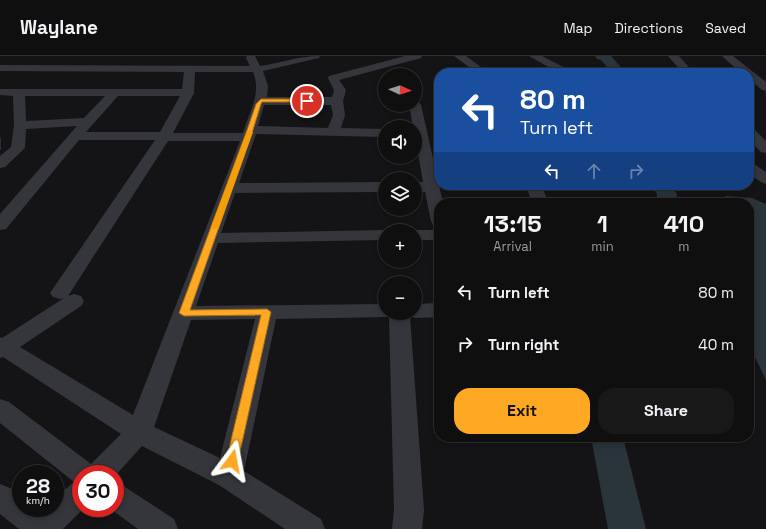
<!DOCTYPE html>
<html lang="en">
<head>
<meta charset="utf-8">
<style>
  body { margin:0; font-family:"Space Grotesk",sans-serif; background:#181819; color:#f1f3f6; height:100vh; display:flex; flex-direction:column; font-size:15px; white-space:nowrap }
  * { box-sizing:border-box; margin:0 }
  p { font-size:13px; color:#9b9c9f }
  .icon { flex:none; width:22px; height:22px; fill:none; stroke:currentColor; stroke-width:2; stroke-linecap:round; stroke-linejoin:round }
  .map { position:relative; flex:1; overflow:hidden }
  .panel { position:absolute; left:434px; top:142px; width:320px; height:244px; display:flex; flex-direction:column; background:#0f0f10; border-radius:16px; box-shadow:0 2px 6px #0003,0 0 0 1px #2f2f30 }
  .panel>* { flex:none }
  .hud { position:absolute; left:434px; top:12px; width:320px; height:122px; border-radius:16px; box-shadow:0 2px 6px #0003,0 0 0 1px #2f2f30; background:#1a4fa0; color:#fff; overflow:hidden }
  .needle { width:26px; rotate:93deg }
  .fabs { position:absolute; left:378px; top:12px; display:grid; gap:8px }
  .fabs a { display:grid; place-items:center; width:44px; height:44px; border-radius:50%; background:#0f0f10; box-shadow:0 2px 6px #0003,0 0 0 1px #2f2f30; font-size:20px }
  .speed { position:absolute; left:12px; top:409px; display:flex; gap:8px; font-size:20px; font-weight:700; text-align:center }
  .speed>* { display:grid; place-content:center; width:52px; height:52px; border-radius:50%; background:#0f0f10; box-shadow:0 2px 6px #0003,0 0 0 1px #2f2f30; line-height:1 }
  .speed small { font-size:10px; font-weight:400 }
  .speed .limit { border:6px solid #d22; background:#fff; color:#111 }
  .pin { position:absolute; display:grid; place-items:center; width:34px; height:34px; color:#fff; margin:-17px; border:2px solid #fff; border-radius:50%; box-shadow:0 1px 4px #0007 }
  .me { position:absolute; width:44px; margin:-22px; rotate:13deg; stroke-linejoin:round; filter:drop-shadow(0 0 3px #0008) }
  .turn { display:flex; align-items:center; gap:14px; height:84px; padding:0 20px; font-size:18px }
  .turn .icon { width:52px; height:52px; stroke-width:2.5 }
  .turn b { display:block; font-size:28px; line-height:34px }
  .lanes { display:flex; align-items:center; height:38px; padding:0 20px; background:#0003; justify-content:center; gap:20px; direction:ltr }
  .lanes .off { opacity:.35 }
  .eta { display:flex; justify-content:space-evenly; align-items:center; height:68px; text-align:center }
  .eta b { font-size:24px; font-weight:600; line-height:28px }
  .cta { display:flex; gap:8px; margin-top:auto; padding:8px 20px }
  .cta a { flex:1; height:46px; border-radius:16px; background:#ffa823; color:#111; font-size:16px; font-weight:600; line-height:46px; text-align:center }
  .cta a+a { background:#181819; color:#f1f3f6 }
  ul { padding:0; list-style:none }
  li { display:flex; align-items:center; gap:12px; height:52px; padding:0 20px }
  li div { flex:1 }
  li b { display:block; font-size:15px }
  li em { font-style:normal }
  header { display:flex; align-items:center; gap:24px; box-sizing:border-box; height:56px; padding:0 20px; background:#0f0f10; border-bottom:1px solid #2f2f30 }
  header strong { font-size:19px }
  nav { display:flex; gap:22px; margin-inline-start:auto; font-size:14px }
  .map>svg:first-child { display:block }
</style>
</head>
<body>
<header>
<strong>Waylane</strong>
<nav><a>Map</a><a>Directions</a><a>Saved</a></nav>
</header>
<div class="map">
<svg width="766" height="473" viewBox="0 0 766 473">
  <rect width="100%" height="100%" fill="#141416"/>
  <!-- water -->
  <polygon fill="#29343b" points="726,140 752,142 766,148 766,324 749,289 749,147 717,147"/>
  <g fill="none" stroke-linecap="round" stroke-linejoin="round">
    <!-- river -->
    <g fill="#29343b" fill-rule="evenodd">
      <polygon points="595,0 611,0 626,17 612,17 601,4 597,3"/>
      <polygon points="650,129 670,129 677,138 676,147 656,147 657,138"/>
      <polygon points="591,381 623,381 646,473 608,473"/>
    </g>
    <!-- minor -->
    <g fill="#35363b" fill-rule="evenodd">
      <path d="M 247,0 L 255,0 L 260,10 C 281,7 298,0 320,0 L 319,2 L 263,15 L 268,30 L 267,41 L 332,41 L 334,34 L 328,22 L 329,20 L 405,0 L 422,0 L 421,2 L 339,24 L 346,34 L 343,45 L 345,59 L 341,72 L 385,73 L 385,81 L 256,78 L 239,127 L 385,126 L 385,136 L 235,137 L 221,177 L 385,174 L 390,175 L 385,175 L 385,184 L 218,187 L 196,250 L 385,248 L 385,257 L 415,257 L 415,248 L 439,247 L 439,261 L 415,262 L 410,260 L 424,454 L 422,473 L 392,473 L 394,454 L 389,261 L 276,263 L 244,415 L 321,463 L 325,473 L 285,473 L 219,429 L 142,390 L 115,420 L 115,418 L 81,418 L 81,452 L 84,452 L 63,473 L 19,473 L 0,458 L 0,428 L 10,432 L 21,440 L 21,452 L 38,452 L 41,455 L 44,452 L 55,452 L 55,442 L 74,426 L 0,367 L 0,343 L 9,346 L 91,408 L 121,378 L 3,301 L 0,302 L 0,281 L 2,282 L 64,242 L 60,243 L 53,241 L 50,237 L 155,84 L 79,84 L 6,173 L 0,174 L 0,158 L 77,70 L 26,73 L 25,92 L 5,111 L 0,112 L 0,100 L 11,91 L 14,69 L 13,40 L 0,39 L 0,33 L 182,33 L 184,16 L 0,15 L 0,9 L 250,10 L 246,2 ZM 195,16 L 253,16 C 262,38 249,56 243,77 L 173,77 L 194,37 ZM 25,40 L 105,40 L 84,62 L 26,65 ZM 118,40 L 180,40 L 160,76 L 86,76 ZM 264,49 L 331,49 L 333,59 L 328,72 L 258,70 ZM 168,85 L 240,85 L 133,359 L 20,291 L 81,250 L 84,245 L 81,240 L 74,238 L 68,240 ZM 255,263 L 220,402 L 154,371 L 191,264 Z"/>
      <polygon points="454,0 466,0 489,17 477,17"/>
      <polygon points="529,0 542,0 571,15 572,17 559,17"/>
      <polygon points="668,0 679,0 694,17 683,17"/>
      <polygon points="722,0 733,0 766,26 766,35 762,34 749,23 749,17 741,17"/>
      <polygon points="415,45 419,46 421,49 443,147 439,147 439,170 433,169 431,165 425,136 415,136 415,126 423,126 415,81 415,71 413,71 409,49 415,49"/>
      <polygon points="749,72 754,73 766,85 766,97 761,96 749,84"/>
      <polygon points="749,107 754,108 766,116 766,128 761,126 749,118"/>
      <polygon points="525,129 541,129 549,147 533,147"/>
      <polygon points="415,174 439,174 439,184 415,184 415,175 410,175"/>
      <polygon points="115,427 125,431 174,463 178,473 138,473 109,452 115,452"/>
    </g>
  </g>
  <!-- shaded-wall -->
  <polygon fill="#2d2e32" points="0,80 1,83 1,94 0,94"/>
  <!-- route -->
  <polygon fill="#ffa823" stroke="#a66d17" points="307,43 309,43 309,46 262,46 261,48 253,74 190,254 267,253 271,256 238,405 237,409 232,411 228,409 226,405 261,259 184,260 179,257 247,74 256,48 261,43"/>
  <!-- slow -->
  <polygon fill="#f59e0b" points="250,74 253,76 219,171 218,173 212,173 211,171 247,76"/>
</svg>
<div class="fabs">
<a><svg class="needle" viewBox="-14 -14 28 28"><path d="M0-13l5 13h-10z" fill="#e53935"/><path d="M0 13l5-13h-10z" fill="#9b9c9f"/></svg></a>
<a><svg class="icon" aria-label="sound" viewBox="0 0 24 24"><path d="M4 9h4l5-4v14l-5-4H4zM17 9q2 3 0 6"/></svg></a>
<a><svg class="icon" aria-label="layers" viewBox="0 0 24 24"><path d="M12 4l9 5-9 5-9-5zM3 14l9 5 9-5"/></svg></a>
<a>+</a>
<a>−</a>
</div>
<div class="speed"><div>28<small>km/h</small></div><div class="limit">30</div></div>
<div class="pin" style="left:307px;top:45px;background:#d93025"><svg class="icon" aria-label="arrive" viewBox="0 0 24 24"><path d="M6 21V4h12l-3 4 3 4H6"/></svg></div>
<svg class="me" style="left:232px;top:405px" viewBox="-20 -20 40 40"><path d="M0-17L14 15 0 8-14 15z" fill="#ffa823" stroke="#fff" stroke-width="4"/></svg>
<div class="hud">
<div class="turn"><svg class="icon" aria-label="left" viewBox="0 0 24 24"><path d="M17 20v-9H6M10 6l-5 5 5 5"/></svg><div><b>80 m</b>Turn left</div></div>
<div class="lanes"><svg class="icon" aria-label="left" viewBox="0 0 24 24"><path d="M17 20v-9H6M10 6l-5 5 5 5"/></svg><svg class="icon off" aria-label="ahead" viewBox="0 0 24 24"><path d="M12 20V5M6 11l6-6 6 6"/></svg><svg class="icon off" aria-label="right" viewBox="0 0 24 24"><path d="M7 20v-9h11M14 6l5 5-5 5"/></svg></div>
</div>
<section class="panel">
<div class="eta">
<div><b>13:15</b><p>Arrival</p></div>
<div><b>1</b><p>min</p></div>
<div><b>410</b><p>m</p></div>
</div>
<ul>
<li><svg class="icon" aria-label="left" viewBox="0 0 24 24"><path d="M17 20v-9H6M10 6l-5 5 5 5"/></svg><div><b>Turn left</b></div><em>80 m</em></li>
<li><svg class="icon" aria-label="right" viewBox="0 0 24 24"><path d="M7 20v-9h11M14 6l5 5-5 5"/></svg><div><b>Turn right</b></div><em>40 m</em></li>
</ul>
<div class="cta"><a>Exit</a><a>Share</a></div>
</section>
</div>
</body>
</html>
